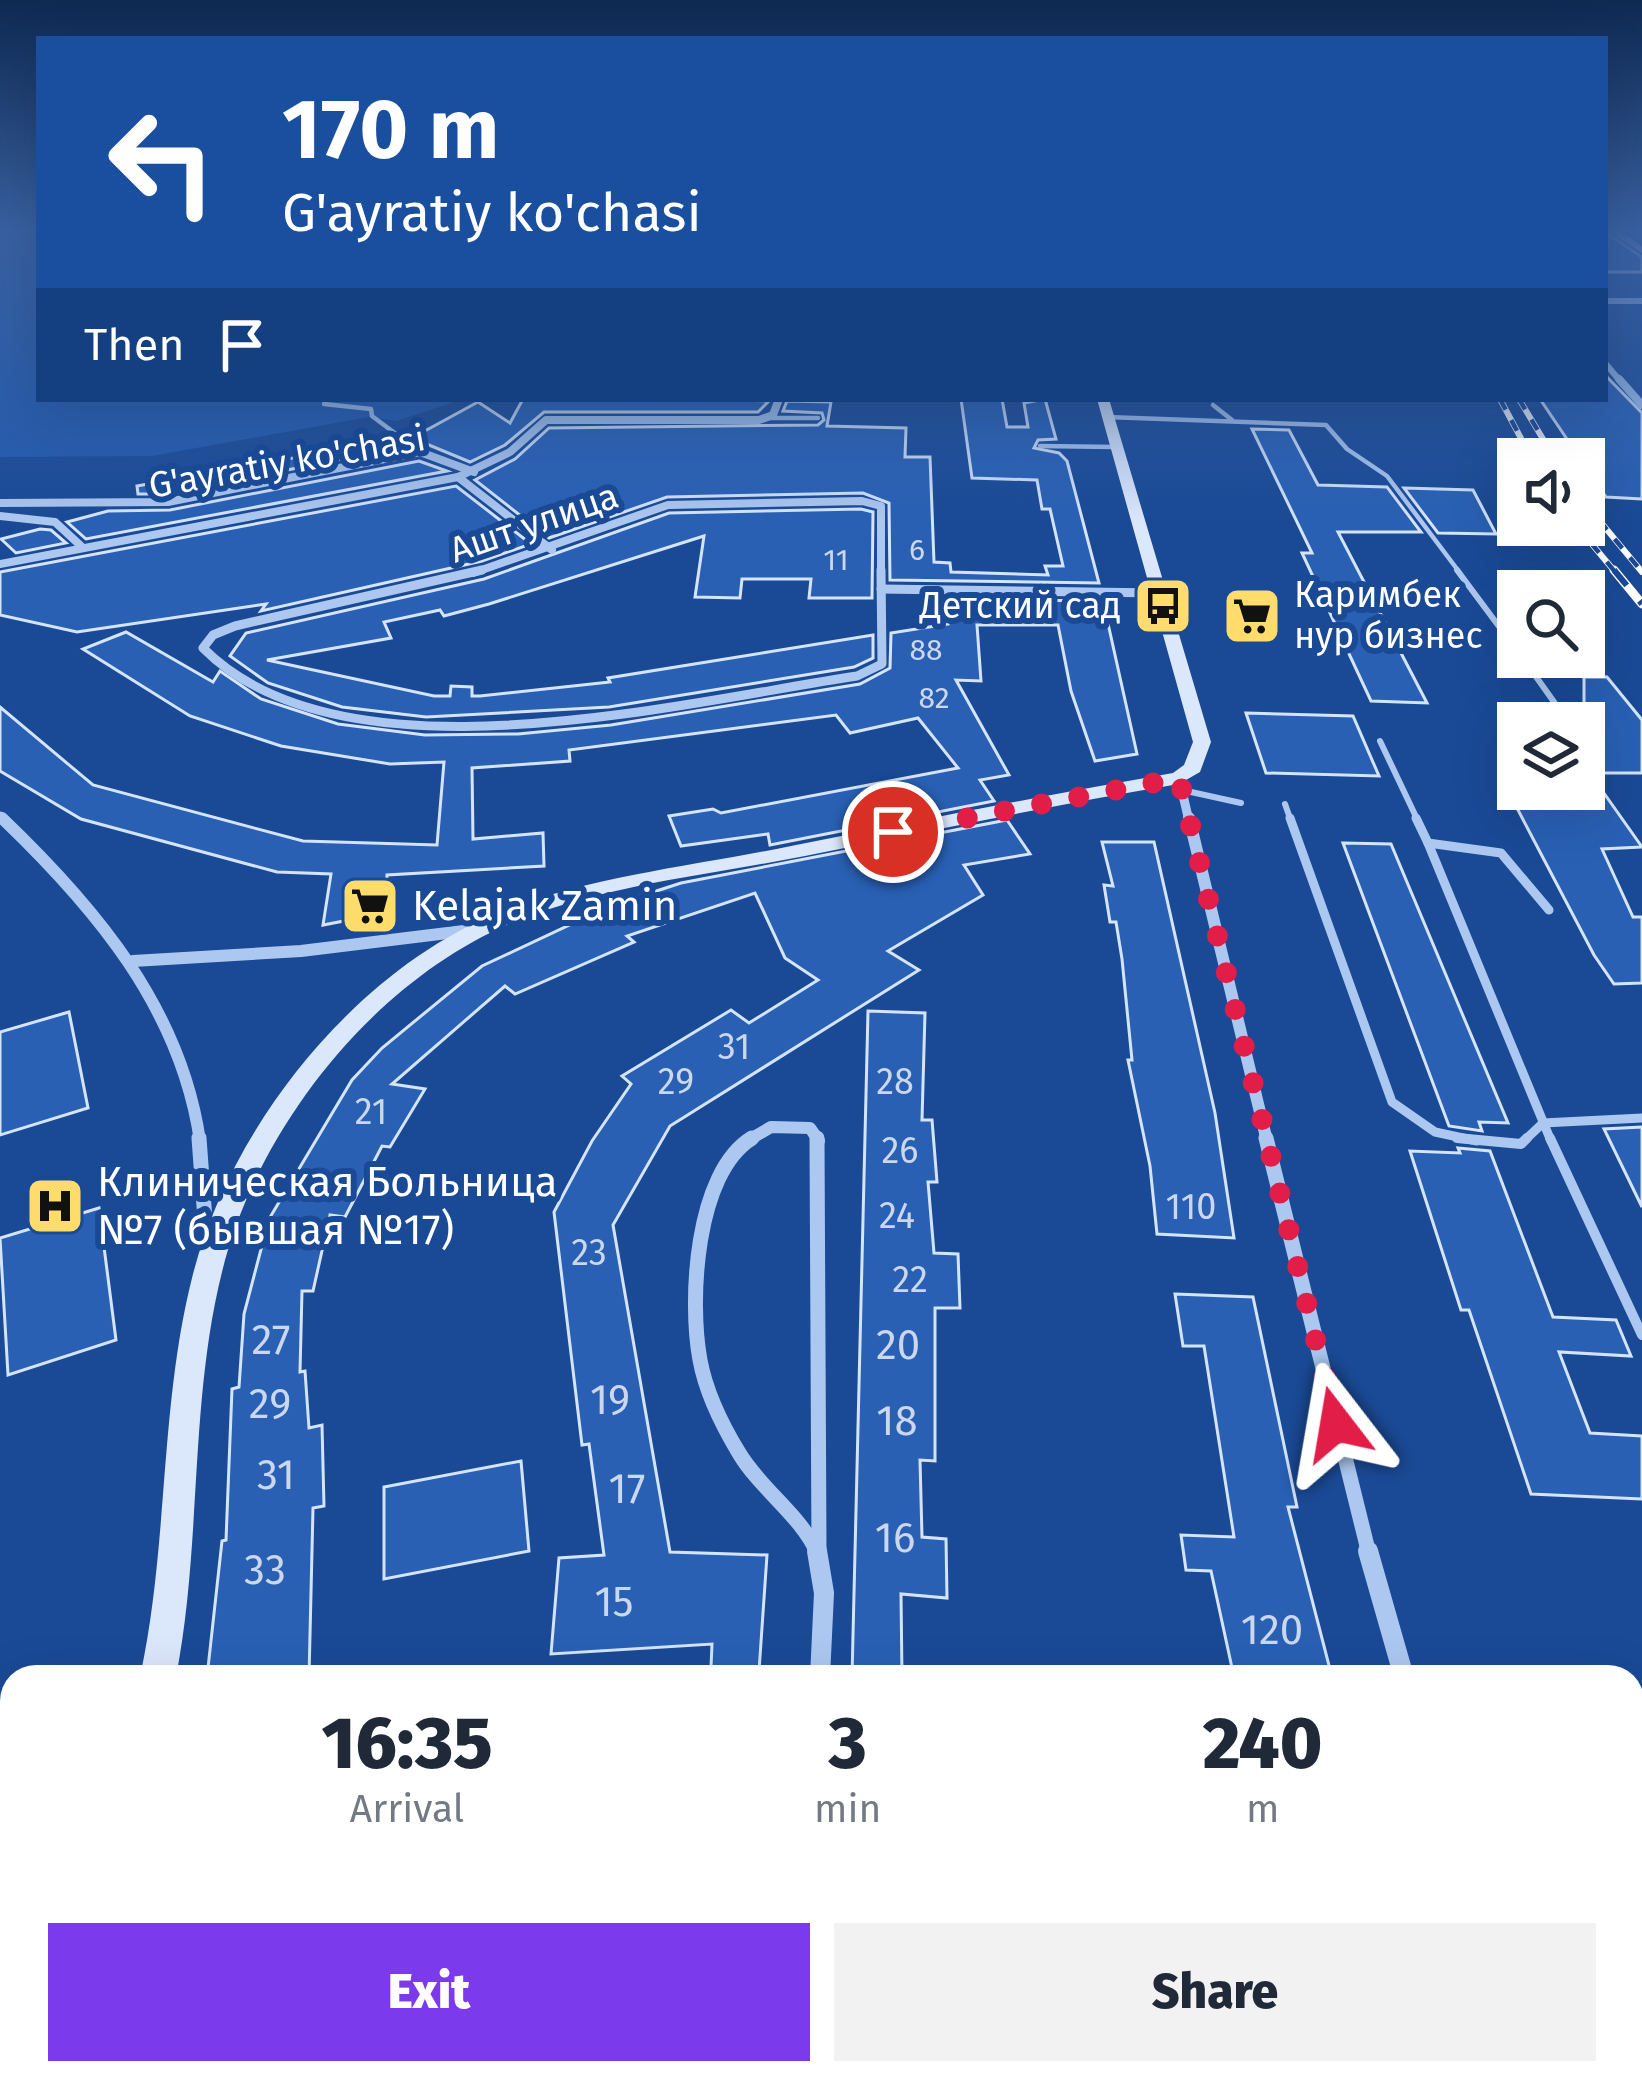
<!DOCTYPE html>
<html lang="en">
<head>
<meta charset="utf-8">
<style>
  body { margin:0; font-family:"Fira Sans",sans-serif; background:#f2f2f3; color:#1f2937; height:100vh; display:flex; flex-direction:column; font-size:45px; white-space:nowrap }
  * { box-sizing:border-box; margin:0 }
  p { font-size:39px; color:#747a83 }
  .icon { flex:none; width:66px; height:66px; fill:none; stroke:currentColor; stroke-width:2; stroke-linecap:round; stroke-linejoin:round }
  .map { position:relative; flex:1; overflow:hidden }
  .details { position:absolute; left:0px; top:1665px; width:1644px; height:420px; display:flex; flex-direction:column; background:#fff; border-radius:36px 36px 0 0; box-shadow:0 12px 48px #0002 }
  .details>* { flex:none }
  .guide { position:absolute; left:36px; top:36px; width:1572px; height:366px; border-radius:0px; box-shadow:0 12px 48px #0002; background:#1a4fa0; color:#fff; overflow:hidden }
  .tools { position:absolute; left:1497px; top:438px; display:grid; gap:24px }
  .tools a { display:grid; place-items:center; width:108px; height:108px; border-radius:0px; background:#fff; box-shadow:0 12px 48px #0002; font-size:60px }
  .pin { position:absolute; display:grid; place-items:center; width:102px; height:102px; color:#fff; margin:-51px; border:6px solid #fff; border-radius:50%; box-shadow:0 3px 12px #0007 }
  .me { position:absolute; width:132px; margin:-66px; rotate:346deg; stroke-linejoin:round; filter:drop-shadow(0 0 9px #0008) }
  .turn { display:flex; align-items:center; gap:42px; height:252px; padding:0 48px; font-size:54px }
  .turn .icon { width:156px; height:156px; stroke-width:2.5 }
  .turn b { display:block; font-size:84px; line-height:102px }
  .then { display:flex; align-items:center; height:114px; padding:0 48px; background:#0003; gap:24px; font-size:45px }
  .eta { display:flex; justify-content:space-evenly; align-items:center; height:204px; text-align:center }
  .eta b { font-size:72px; font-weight:800; line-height:84px }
  .cta { display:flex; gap:24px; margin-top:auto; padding:24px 48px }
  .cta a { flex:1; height:138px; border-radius:0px; background:#7c3aed; color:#fff; font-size:48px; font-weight:800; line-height:138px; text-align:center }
  .cta a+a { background:#f2f2f3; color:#1f2937 }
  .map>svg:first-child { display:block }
</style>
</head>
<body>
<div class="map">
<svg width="1642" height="2085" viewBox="0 0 1642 2085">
  <rect width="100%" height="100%" fill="#1a4a96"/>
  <!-- green -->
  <polygon fill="#235bb0" points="0,231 39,231 39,399 464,399 396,421 369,417 152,456 0,457"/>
  <!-- building -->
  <g fill="#2960b4" stroke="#d4e4fb" stroke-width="3">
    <polygon points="1605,232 1642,257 1642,272 1605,272"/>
    <polygon points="1605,375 1642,413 1642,499 1606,497 1540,399 1605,399"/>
    <polygon points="523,399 691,399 769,401 758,412 544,412 505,445 470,462 412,438 478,402 510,423"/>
    <polygon points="961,399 1002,399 1007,427 1028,427 1024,403 1045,399 1056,439 1038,440 1034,448 1059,453 1067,461 1099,583 890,580 889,503 863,493 667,497 549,538 475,480 515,459 549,428 818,425 824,420 822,413 783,411 787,401 831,402 827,426 906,428 905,457 930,457 934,562 950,563 951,572 1048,575 1045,566 1063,566 1050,509 1042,509 1037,480 972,478"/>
    <polygon points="1252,429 1289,430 1318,485 1387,487 1421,532 1338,532 1427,703 1371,701 1302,553 1312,553"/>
    <polygon points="393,440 402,447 167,494 138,494 137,486"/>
    <polygon points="419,461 447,471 86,539 67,522 108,511 170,510"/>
    <polygon points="456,486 531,544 482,561 261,611 266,604 77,632 0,615 0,572"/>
    <polygon points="1404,488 1473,490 1496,534 1438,533"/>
    <polygon points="861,509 873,512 872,598 809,598 811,579 742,579 740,598 695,597 704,536 489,604 444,616 440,610 384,622 391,638 267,660 434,696 450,696 451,686 472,687 472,696 480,696 610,682 608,678 873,635 873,658 854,667 609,707 426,717 342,707 268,683 230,656 246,633 484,579 669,513"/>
    <polygon points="40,529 51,530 66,543 16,553 1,539"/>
    <polygon points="946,599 1103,601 1137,754 1095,761 1071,691 1058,625 977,625 981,681 956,680 1009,775 980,780 994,801 770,845 768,834 681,846 669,816 713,809 721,813 958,768 918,718 850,733 836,715 569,750 570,761 472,768 473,839 543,833 544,866 387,875 385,913 323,925 331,874 277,872 81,819 0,771 0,707 93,785 303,841 437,845 444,762 390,764 281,746 190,716 83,649 126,632 213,682 220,671 261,699 338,724 425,735 518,734 611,725 860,684 890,668 891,633 948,624"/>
    <polygon points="1584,677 1607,677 1642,720 1642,773 1584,773"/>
    <polygon points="1246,713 1353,716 1379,776 1266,773"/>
    <polygon points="1507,789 1601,789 1642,847 1602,849 1633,917 1642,917 1642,983 1614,984 1594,955"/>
    <polygon points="1007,820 1030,854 964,865 983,895 888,951 919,970 670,1126 613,1225 670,1552 767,1555 759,1671 711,1667 712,1644 551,1654 559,1558 604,1555 589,1444 582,1445 554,1212 592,1141 631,1084 622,1076 731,1010 749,1023 818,980 785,958 755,893 627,936 634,942 515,994 505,986 392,1084 425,1089 390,1147 382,1146 345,1217 330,1215 313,1291 302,1291 300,1372 305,1371 309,1428 322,1425 324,1506 313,1508 309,1677 207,1677 222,1541 226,1540 232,1389 239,1387 244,1314 269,1219 352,1080 382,1048 482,966 610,906 681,883"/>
    <polygon points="1102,842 1154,842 1215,1113 1234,1238 1157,1234 1150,1166 1128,1060 1132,1060 1122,959 1116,922 1110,922 1104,885 1113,886"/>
    <polygon points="1343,843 1391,844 1508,1123 1479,1122 1482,1131 1449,1126"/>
    <polygon points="868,1011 925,1013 922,1120 932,1120 937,1182 928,1182 934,1253 958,1254 960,1308 935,1308 935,1461 920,1460 922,1537 946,1539 947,1598 901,1594 902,1677 852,1677"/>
    <polygon points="69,1012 88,1108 0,1135 0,1032"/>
    <polygon points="1642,1127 1642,1207 1604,1129"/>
    <polygon points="1458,1148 1490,1151 1553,1317 1616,1320 1631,1356 1559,1352 1590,1433 1642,1436 1642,1499 1531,1494 1469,1310 1461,1310 1410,1151 1460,1153"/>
    <polygon points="99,1208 116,1340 8,1375 0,1238"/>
    <polygon points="1175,1294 1253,1297 1297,1507 1288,1507 1332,1677 1234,1677 1211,1571 1186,1570 1181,1535 1234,1537 1204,1346 1183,1346"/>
    <polygon points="521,1461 529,1551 384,1579 384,1487"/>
  </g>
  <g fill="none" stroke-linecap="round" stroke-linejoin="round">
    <!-- lane-far3 -->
    <g stroke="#adc8f0" stroke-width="4.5">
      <polyline points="324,404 371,409 372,416 420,452"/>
      <polyline points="1213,405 1232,420"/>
      <polyline points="1107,417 1326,425 1347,449 1387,476 1460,573"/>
      <polyline points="768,418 818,418"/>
      <polyline points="1040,446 1116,447"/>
    </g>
    <!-- lane-far2 -->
    <g stroke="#adc8f0" stroke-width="6">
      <polyline points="1457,570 1518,652"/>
      <polyline points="1522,657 1569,723"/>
      <polyline points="1380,741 1418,821"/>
      <polyline points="1182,790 1241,803"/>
      <polyline points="1285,804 1291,821"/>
    </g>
    <!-- lane-far1 -->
    <g stroke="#adc8f0" stroke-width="9">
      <polyline points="1290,818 1392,1102 1435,1132 1477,1141"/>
      <polyline points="1416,818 1428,843 1501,853 1549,910"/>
      <polyline points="1428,843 1551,1141"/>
      <polyline points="1524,1141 1543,1123 1642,1118"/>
    </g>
    <!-- lane -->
    <g stroke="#adc8f0" stroke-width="10">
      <polyline points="1457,1138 1521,1144 1527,1138"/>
      <polyline points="1550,1138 1642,1335"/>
    </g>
    <!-- street-far5 -->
    <g stroke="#adc8f0" stroke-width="6">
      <polyline points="1605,301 1642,301"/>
      <polyline points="1605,363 1621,382"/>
    </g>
    <!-- street-far4 -->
    <g stroke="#adc8f0" stroke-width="8">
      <polyline points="1619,379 1642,405"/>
      <polyline points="458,477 552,550"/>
      <polyline points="0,503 168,502 420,452 474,472"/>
      <polyline points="0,516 55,522 81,546"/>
      <polyline points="0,564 458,477 510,452 546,420 759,420 773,415 779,399"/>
      <polyline points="473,573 668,505 862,501 881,506 881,573"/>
    </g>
    <!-- street-far3 -->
    <g stroke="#adc8f0" stroke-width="9">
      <path d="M 482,570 L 235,626 L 213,635 L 203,648 C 343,789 682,702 857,676 L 882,664 L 881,570"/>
      <polyline points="881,589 1159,593"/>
      <polyline points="1179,778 1189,821"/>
      <polyline points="0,816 5,821"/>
    </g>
    <!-- street-far2 -->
    <g stroke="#adc8f0" stroke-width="12">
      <path d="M 2,818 C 96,908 181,1009 200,1141"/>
      <polyline points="1189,818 1267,1141"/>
      <polyline points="133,961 301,951 472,930"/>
      <polyline points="747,1141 771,1127 810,1128 819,1141"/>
    </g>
    <!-- street-far1 -->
    <g stroke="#adc8f0" stroke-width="15">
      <polyline points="199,1138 207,1247"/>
      <path d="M 752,1138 C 695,1173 689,1301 700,1360 C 706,1393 722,1425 739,1453 C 761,1490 800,1514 818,1554"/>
      <polyline points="817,1138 819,1552"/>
      <polyline points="1266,1138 1369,1554"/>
    </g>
    <!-- street -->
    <g stroke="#adc8f0" stroke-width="20">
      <polyline points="817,1551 824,1593 820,1677"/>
      <polyline points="1368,1551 1404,1677"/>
      <polyline points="1516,2073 1519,2085"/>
      <polyline points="791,2085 792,2073"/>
    </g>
    <!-- secondary -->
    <g fill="#dbe7fb" fill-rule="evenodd">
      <polygon points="1609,231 1620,231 1642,246 1642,253"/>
      <path d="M 1097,399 L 1109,399 L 1211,742 L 1200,772 L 1179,784 C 1054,805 930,831 805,856 C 709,875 606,885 514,922 C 375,979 257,1128 222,1272 C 189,1404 202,1544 176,1677 L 140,1677 C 169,1544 159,1405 193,1274 C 231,1126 356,969 500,912 C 592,876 694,866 791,846 C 918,821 1045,795 1173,773 L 1184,765 L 1193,742 Z"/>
      <polygon points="12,2057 12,2073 45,2073 40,2085 0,2085"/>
    </g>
    <!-- rail-far1 casing -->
    <g stroke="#fff" stroke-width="6">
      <g id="rail-far1">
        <polyline points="1500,399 1532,459"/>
        <polyline points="1519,399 1555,459"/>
        <polyline points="1584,502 1642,572"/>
        <polyline points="1576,525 1616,573"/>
      </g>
    </g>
    <!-- rail casing -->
    <g stroke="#fff" stroke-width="9">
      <polyline id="rail" points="1614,570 1642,604"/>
    </g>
    <!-- rail-far1 -->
    <use href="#rail-far1" stroke="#1a4a96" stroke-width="4.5" stroke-dasharray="12" stroke-linecap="butt"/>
    <!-- rail -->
    <use href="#rail" stroke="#1a4a96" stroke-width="6" stroke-dasharray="20" stroke-linecap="butt"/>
  </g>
  <!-- sky -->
  <linearGradient id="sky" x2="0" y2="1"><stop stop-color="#0e2952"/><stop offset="0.44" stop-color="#3860a0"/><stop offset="1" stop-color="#3860a0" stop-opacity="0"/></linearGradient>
  <rect width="1642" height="523" fill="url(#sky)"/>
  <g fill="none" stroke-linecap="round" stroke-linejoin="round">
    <!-- route -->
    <polyline stroke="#e11d48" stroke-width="21" stroke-dasharray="0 37.8" points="893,832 1179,778 1336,1424"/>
  </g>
  <!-- icons -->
  <defs>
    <g id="bus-square" transform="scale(3)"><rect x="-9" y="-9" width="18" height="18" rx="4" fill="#ffdc6c" stroke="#1a4a96"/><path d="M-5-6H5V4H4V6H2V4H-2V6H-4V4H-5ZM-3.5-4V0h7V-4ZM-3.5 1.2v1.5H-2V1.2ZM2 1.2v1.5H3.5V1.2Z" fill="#111"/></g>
    <g id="supermarket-square" transform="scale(3)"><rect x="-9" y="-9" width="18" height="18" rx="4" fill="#ffdc6c" stroke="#1a4a96"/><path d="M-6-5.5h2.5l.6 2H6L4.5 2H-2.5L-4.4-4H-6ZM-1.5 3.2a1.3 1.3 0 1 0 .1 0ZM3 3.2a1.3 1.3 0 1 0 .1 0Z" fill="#111"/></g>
    <g id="hospital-square" transform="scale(3)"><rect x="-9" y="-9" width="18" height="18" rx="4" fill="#ffdc6c" stroke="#1a4a96"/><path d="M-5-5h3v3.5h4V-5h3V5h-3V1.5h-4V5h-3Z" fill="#111"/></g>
  </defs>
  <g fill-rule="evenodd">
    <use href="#bus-square" x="1163" y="606"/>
    <use href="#supermarket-square" x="1252" y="616"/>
    <use href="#supermarket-square" x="370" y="906"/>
    <use href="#hospital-square" x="55" y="1206"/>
  </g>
  <g text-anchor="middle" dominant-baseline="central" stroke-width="12" stroke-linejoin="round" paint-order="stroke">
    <!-- far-number labels -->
    <g font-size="30" fill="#cad7ec">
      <text x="917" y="550">6</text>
      <text x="836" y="560">11</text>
      <text x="926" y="650">88</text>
      <text x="934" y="698">82</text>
    </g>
    <!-- far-street labels -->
    <g font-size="36" fill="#fff" stroke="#1a4a96">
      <text transform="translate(287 462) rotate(-10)">G'ayratiy ko'chasi</text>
      <text transform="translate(534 523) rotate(-19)">Ашт улица</text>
    </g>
    <!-- far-poi labels -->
    <g font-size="36" fill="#fff" stroke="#1a4a96" text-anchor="start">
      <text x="1294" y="595">Каримбек<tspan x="1294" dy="41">нур бизнес</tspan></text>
      <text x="1121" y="606" text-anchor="end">Детский сад</text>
    </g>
    <!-- number labels -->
    <g font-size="36" fill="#cad7ec">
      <text x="734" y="1047">31</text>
      <text x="676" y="1082">29</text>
      <text x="895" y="1082">28</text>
      <text x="371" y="1112">21</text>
      <text x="900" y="1151">26</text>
      <text x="1191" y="1207">110</text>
      <text x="897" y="1216">24</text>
      <text x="589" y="1253">23</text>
      <text x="910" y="1280">22</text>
    </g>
    <!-- poi labels -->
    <g font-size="42" fill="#fff" stroke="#1a4a96" text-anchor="start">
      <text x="412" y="906">Kelajak Zamin</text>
      <text x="97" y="1182">Клиническая Больница<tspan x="97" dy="48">№7 (бывшая №17)</tspan></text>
    </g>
    <!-- near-number labels -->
    <g font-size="42" fill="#cad7ec">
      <text x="271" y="1340">27</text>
      <text x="898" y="1345">20</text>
      <text x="610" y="1400">19</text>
      <text x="270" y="1404">29</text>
      <text x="897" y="1421">18</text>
      <text x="276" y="1475">31</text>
      <text x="627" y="1489">17</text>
      <text x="895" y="1538">16</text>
      <text x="265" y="1570">33</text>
      <text x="614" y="1602">15</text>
      <text x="1272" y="1630">120</text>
    </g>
  </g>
</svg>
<div class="tools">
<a><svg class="icon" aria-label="sound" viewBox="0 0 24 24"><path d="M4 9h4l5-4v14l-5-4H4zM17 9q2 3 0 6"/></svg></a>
<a><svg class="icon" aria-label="search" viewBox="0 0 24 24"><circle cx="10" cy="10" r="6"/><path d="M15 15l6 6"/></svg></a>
<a><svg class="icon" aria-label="layers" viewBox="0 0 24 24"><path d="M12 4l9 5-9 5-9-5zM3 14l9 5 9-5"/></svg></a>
</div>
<div class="pin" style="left:893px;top:832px;background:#d93025"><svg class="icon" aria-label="arrive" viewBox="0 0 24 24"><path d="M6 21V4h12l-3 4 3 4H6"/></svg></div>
<svg class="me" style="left:1336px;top:1424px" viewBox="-20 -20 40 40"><path d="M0-17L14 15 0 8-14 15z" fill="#e11d48" stroke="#fff" stroke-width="4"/></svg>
<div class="guide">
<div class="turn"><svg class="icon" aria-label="left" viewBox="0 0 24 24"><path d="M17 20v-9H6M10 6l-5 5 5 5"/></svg><div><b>170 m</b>G'ayratiy ko'chasi</div></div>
<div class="then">Then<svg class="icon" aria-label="arrive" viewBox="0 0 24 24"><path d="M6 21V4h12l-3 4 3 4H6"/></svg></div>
</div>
<section class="details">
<div class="eta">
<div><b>16:35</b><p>Arrival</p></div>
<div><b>3</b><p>min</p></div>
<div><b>240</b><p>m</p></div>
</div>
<div class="cta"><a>Exit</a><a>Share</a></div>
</section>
</div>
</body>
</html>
